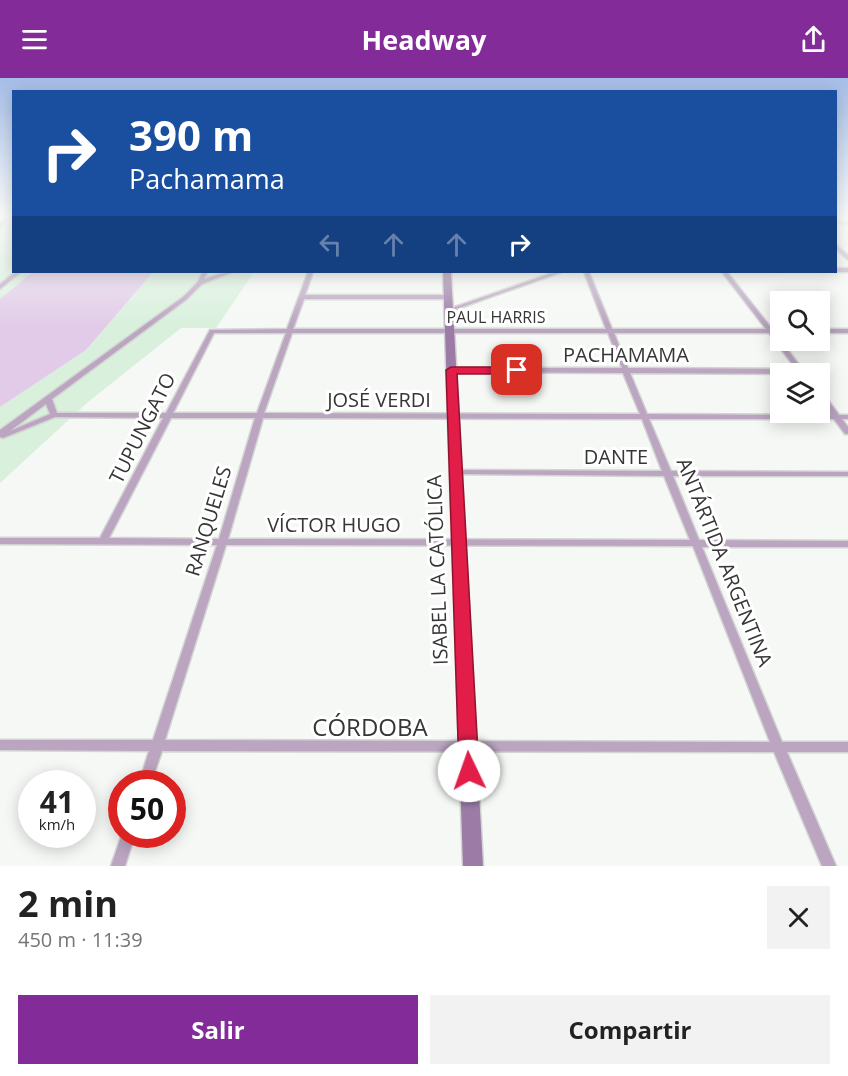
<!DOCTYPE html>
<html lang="es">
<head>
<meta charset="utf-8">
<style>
  body { margin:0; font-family:"Open Sans",sans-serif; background:#f2f2f2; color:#222; height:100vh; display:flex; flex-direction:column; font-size:22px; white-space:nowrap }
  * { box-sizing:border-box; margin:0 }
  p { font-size:20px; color:#767676 }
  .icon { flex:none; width:33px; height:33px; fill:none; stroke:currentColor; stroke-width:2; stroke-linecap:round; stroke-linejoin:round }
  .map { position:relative; height:788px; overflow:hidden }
  .side { display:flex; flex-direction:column; background:#fff; flex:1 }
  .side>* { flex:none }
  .hud { position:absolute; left:12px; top:12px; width:825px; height:183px; border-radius:0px; box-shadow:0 3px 15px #0003; background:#1a4fa0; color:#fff; overflow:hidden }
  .tools { position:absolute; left:770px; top:213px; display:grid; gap:12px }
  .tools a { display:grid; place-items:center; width:60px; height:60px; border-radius:0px; background:#fff; box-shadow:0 3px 15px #0003; font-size:30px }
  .speed { position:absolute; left:18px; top:692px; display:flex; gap:12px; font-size:30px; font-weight:700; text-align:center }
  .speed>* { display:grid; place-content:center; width:78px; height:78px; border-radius:50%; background:#fff; box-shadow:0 3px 15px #0003; line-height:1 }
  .speed small { font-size:15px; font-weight:400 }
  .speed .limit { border:9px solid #d22; background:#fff; color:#111 }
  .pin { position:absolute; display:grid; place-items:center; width:51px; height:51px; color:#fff; margin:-26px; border-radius:12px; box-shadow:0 3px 9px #0006 }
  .me { position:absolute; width:66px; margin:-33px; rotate:357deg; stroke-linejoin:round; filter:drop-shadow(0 0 4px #0008) }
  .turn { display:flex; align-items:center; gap:21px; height:126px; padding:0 18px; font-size:27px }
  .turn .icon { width:78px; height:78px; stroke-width:2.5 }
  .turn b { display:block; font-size:42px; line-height:51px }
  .lanes { display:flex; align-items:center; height:57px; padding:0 18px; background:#0003; justify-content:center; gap:30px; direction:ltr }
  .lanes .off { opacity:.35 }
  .round { display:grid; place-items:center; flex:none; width:63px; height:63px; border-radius:0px; background:#f2f2f2 }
  .summary { display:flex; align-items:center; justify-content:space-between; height:102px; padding:0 18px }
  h1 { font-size:36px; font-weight:700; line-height:45px }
  .primary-button { display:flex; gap:12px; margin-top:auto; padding:12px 18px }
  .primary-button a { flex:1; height:69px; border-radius:0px; background:#822b99; color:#fff; font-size:24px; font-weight:700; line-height:69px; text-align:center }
  .primary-button a+a { background:#f2f2f2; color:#222 }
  header { display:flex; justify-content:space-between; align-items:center; height:78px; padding:0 18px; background:#822b99; color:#fff; font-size:27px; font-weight:700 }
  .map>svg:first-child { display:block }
</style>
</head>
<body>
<header><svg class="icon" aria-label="menu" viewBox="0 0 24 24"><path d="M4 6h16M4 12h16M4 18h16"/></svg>Headway<svg class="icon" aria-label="share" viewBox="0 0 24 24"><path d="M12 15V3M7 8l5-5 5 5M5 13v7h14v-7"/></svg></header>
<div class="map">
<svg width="848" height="788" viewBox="0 0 848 788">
  <rect width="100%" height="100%" fill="#f5f8f5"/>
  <!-- green -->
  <g fill="#d9f0dd">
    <polygon points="0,138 13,138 14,194 33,194 0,221"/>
    <polygon points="153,194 254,194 216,250 181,250 88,324 0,405 0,329 86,272"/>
  </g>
  <!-- water -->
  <polygon fill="#e1cbe8" points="33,194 153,194 86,272 0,329 0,221"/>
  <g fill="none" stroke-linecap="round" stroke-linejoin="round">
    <!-- street casing -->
    <g stroke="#d2d5d2" stroke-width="3">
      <g id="street">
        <rect x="836" y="144" width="12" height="2"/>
        <polygon points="836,167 848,177 848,182 836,171"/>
        <polygon points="836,190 848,190 848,194 835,194"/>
        <polygon points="15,194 21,194 0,211 0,206"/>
        <path d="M 202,194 L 208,194 L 204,201 L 226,194 L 233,194 L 202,206 L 187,221 L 52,321 L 57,335 L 166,335 L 210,252 L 287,251 L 308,194 L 313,194 L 305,217 L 448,217 L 451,219 L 448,221 L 304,221 L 293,251 L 606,251 L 584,194 L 589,194 L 612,251 L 766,251 L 722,194 L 727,194 L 772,251 L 780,251 L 780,255 L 775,255 L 806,296 L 630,295 L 647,336 L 831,337 L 819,321 L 819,314 L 822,314 L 839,337 L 848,337 L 848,341 L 842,341 L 848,349 L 848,356 L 845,356 L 834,341 L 649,341 L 671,393 L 848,394 L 848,398 L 673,398 L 699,462 L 848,463 L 848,469 L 702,469 L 782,664 L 848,664 L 848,674 L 787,674 L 836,788 L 822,788 L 774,674 L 162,673 L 151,705 L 139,705 L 149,673 L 0,672 L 0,662 L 153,662 L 217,467 L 0,466 L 0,460 L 100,460 L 163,340 L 55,339 L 3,360 L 0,359 L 0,352 L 183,219 L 198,204 ZM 214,255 L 286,255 L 257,335 L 173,335 ZM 292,255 L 608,255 L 622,290 L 451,290 L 448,292 L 451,294 L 623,295 L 640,336 L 264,335 ZM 614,255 L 769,255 L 796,291 L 628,290 ZM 46,326 L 50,336 L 10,353 ZM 171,340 L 255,340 L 219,461 L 109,460 ZM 263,340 L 642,341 L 662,393 L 456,392 L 452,394 L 456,396 L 664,398 L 690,462 L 228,461 ZM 226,467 L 693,468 L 770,664 L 165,662 Z"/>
        <polygon points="555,194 562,194 451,233 446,232"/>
        <rect x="819" y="251" width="29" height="4"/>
        <polygon points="122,756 135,756 125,788 111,788"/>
      </g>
    </g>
    <!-- secondary casing -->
    <g stroke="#d2d5d2" stroke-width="3">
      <g id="secondary">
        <polygon points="5,138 12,138 0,150 0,144"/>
        <polygon points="443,194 451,194 483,788 463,788"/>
      </g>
    </g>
    <!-- street -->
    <use href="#street" fill="#bba5c1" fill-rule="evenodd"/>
    <!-- secondary -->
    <use href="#secondary" fill="#9c7ca6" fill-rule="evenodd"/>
  </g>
  <!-- sky -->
  <linearGradient id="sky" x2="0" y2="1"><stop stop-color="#a5bde8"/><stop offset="0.56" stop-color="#fafcfa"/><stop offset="1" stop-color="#fafcfa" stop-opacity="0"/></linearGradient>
  <rect width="848" height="248" fill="url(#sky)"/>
  <!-- route -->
  <polygon fill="#e11d48" stroke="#92132f" stroke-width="1.5" points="451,289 517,289 523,292 517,296 457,296 479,693 476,699 469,702 462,699 459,693 446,292"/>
  <g text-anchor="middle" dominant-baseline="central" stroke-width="6" stroke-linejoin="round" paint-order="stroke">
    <!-- far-street labels -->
    <g font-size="16" fill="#353635" stroke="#fff">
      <text x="496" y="239">PAUL HARRIS</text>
    </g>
    <!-- street labels -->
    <g font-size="20" fill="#353635" stroke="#fff">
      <text x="626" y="276">PACHAMAMA</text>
      <text x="379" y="321">JOSÉ VERDI</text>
      <text transform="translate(142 350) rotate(-63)">TUPUNGATO</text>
      <text x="616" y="378">DANTE</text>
      <text transform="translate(208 443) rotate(-73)">RANQUELES</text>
      <text x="334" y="446">VÍCTOR HUGO</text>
      <text transform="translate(725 484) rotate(68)">ANTÁRTIDA ARGENTINA</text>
      <text transform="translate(437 492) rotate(-92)">ISABEL LA CATÓLICA</text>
    </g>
    <!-- near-street labels -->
    <g font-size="24" fill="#353635" stroke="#fff">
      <text x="370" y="648">CÓRDOBA</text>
    </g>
  </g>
</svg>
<div class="tools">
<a><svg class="icon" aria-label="search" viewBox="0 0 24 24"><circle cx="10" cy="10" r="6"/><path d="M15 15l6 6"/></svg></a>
<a><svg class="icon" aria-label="layers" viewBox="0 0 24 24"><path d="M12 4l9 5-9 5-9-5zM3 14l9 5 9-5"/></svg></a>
</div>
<div class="speed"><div>41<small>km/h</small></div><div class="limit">50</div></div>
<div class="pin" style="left:517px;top:292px;background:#d93025"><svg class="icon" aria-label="arrive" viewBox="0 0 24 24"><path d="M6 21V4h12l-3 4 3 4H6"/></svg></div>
<svg class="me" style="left:469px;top:693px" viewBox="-20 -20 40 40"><circle r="19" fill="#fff"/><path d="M0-13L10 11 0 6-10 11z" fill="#e11d48"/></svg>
<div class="hud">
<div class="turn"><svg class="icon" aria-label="right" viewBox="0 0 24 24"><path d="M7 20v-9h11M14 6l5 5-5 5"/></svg><div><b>390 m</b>Pachamama</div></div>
<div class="lanes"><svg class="icon off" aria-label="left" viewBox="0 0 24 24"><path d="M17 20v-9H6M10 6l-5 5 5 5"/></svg><svg class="icon off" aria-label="ahead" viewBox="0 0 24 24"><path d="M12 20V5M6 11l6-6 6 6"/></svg><svg class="icon off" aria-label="ahead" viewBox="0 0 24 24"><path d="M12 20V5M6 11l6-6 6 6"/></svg><svg class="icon" aria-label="right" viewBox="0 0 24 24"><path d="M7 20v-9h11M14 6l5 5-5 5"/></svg></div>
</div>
</div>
<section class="side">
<div class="summary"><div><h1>2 min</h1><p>450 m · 11:39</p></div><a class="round"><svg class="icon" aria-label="close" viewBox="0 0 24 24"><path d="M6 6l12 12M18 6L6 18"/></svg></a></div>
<div class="primary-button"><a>Salir</a><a>Compartir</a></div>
</section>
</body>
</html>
